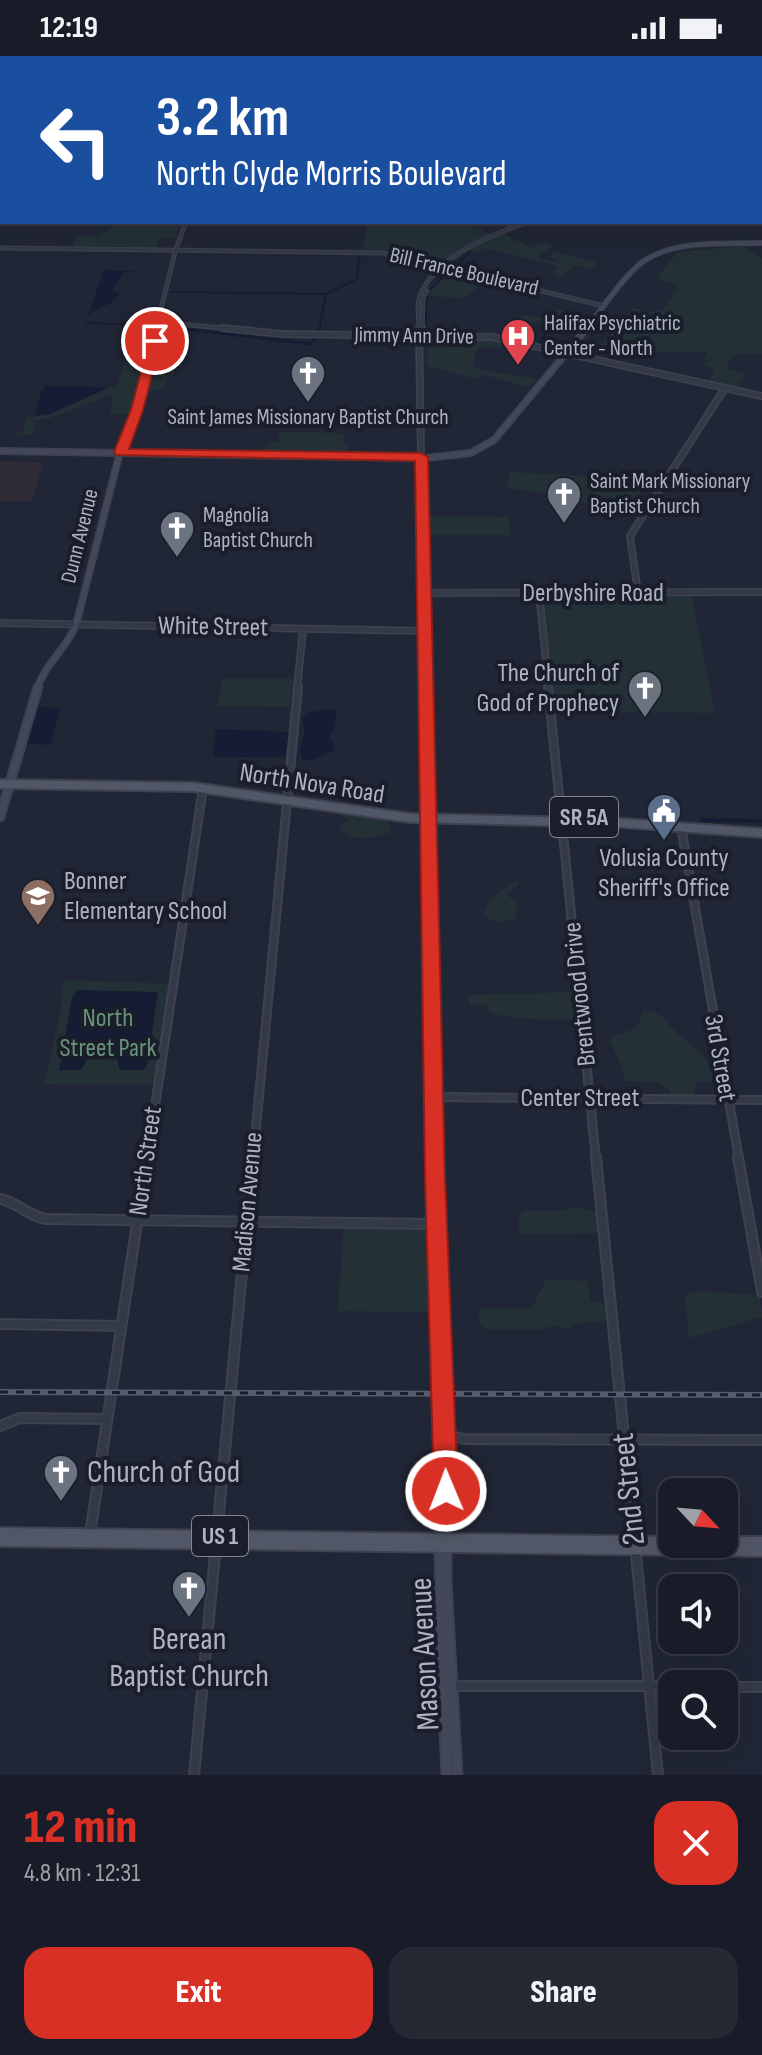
<!DOCTYPE html>
<html lang="en">
<head>
<meta charset="utf-8">
<style>
  body { margin:0; font-family:"Sofia Sans Condensed",sans-serif; background:#262934; color:#f1f3f6; height:100vh; display:flex; flex-direction:column; font-size:30px; white-space:nowrap }
  * { box-sizing:border-box; margin:0 }
  p { font-size:26px; color:#9fa1a8 }
  .icon { flex:none; width:44px; height:44px; fill:none; stroke:currentColor; stroke-width:2; stroke-linecap:round; stroke-linejoin:round }
  .map { position:relative; height:1719px; overflow:hidden }
  .panel { display:flex; flex-direction:column; background:#191c28; flex:1 }
  .panel>* { flex:none }
  .guide { position:absolute; left:0px; top:0px; width:762px; height:168px; box-shadow:0 8px 32px #0002,0 0 0 2px #373a45; background:#1a4fa0; color:#fff; overflow:hidden }
  .needle { width:52px; rotate:116deg }
  .fabs { position:absolute; left:658px; top:1422px; display:grid; gap:16px }
  .fabs a { display:grid; place-items:center; width:80px; height:80px; border-radius:16px; background:#191c28; box-shadow:0 8px 32px #0002,0 0 0 2px #373a45; font-size:40px }
  .pin { position:absolute; display:grid; place-items:center; width:68px; height:68px; color:#fff; margin:-34px; border:4px solid #fff; border-radius:50%; box-shadow:0 2px 8px #0007 }
  .me { position:absolute; width:88px; margin:-44px; rotate:359deg; stroke-linejoin:round; filter:drop-shadow(0 0 6px #0008) }
  .turn { display:flex; align-items:center; gap:28px; height:168px; padding:0 24px; font-size:36px }
  .turn .icon { width:104px; height:104px; stroke-width:2.5 }
  .turn b { display:block; font-size:56px; line-height:68px }
  .round { display:grid; place-items:center; flex:none; width:84px; height:84px; border-radius:24px; background:#262934 }
  .headline { display:flex; align-items:center; justify-content:space-between; height:136px; padding:0 24px }
  h1 { font-size:48px; font-weight:800; line-height:60px; color:#d93025 }
  .button { display:flex; gap:16px; margin-top:auto; padding:16px 24px }
  .button a { flex:1; height:92px; border-radius:24px; background:#d93025; color:#fff; font-size:32px; font-weight:800; line-height:92px; text-align:center }
  .button a+a { background:#262934; color:#f1f3f6 }
  .status { display:flex; justify-content:space-between; align-items:center; height:56px; padding:0 40px; background:#191c28; direction:ltr }
  .status svg { height:22px; fill:currentColor }
  .map>svg:first-child { display:block }
</style>
</head>
<body>
<div class="status"><b>12:19</b><svg viewBox="0 0 49 12"><path d="M0 12V9h3v3zM5 12V6h3v6zM10 12V3h3v9zM15 12V0h3v12zM26 1h20v11H26zM47 4h2v5h-2z"/></svg></div>
<div class="map">
<svg width="762" height="1719" viewBox="0 0 762 1719">
  <rect width="100%" height="100%" fill="#212636"/>
  <!-- medical -->
  <polygon fill="#2f2c38" points="0,405 43,407 32,445 0,446"/>
  <!-- green -->
  <g fill="#233137">
    <polygon points="121,166 180,166 175,181 159,181 156,192 56,191 72,190 76,179 97,180"/>
    <polygon points="367,166 467,166 488,177 495,178 442,206 363,192"/>
    <polygon points="502,176 530,192 545,187 553,191 540,198 540,203 562,207 550,200 556,196 598,206 591,213 575,209 559,221 552,219 558,210 483,192 478,196 470,194"/>
    <polygon points="744,190 762,202 762,298 734,298 726,312 745,318 735,333 707,327 715,313 701,309 717,302 704,305 708,296 596,296 633,252 652,256 663,254 679,230 657,222 677,196"/>
    <polygon points="454,215 485,223 466,242 426,240 434,229"/>
    <polygon points="555,253 565,255 555,265 578,271 576,274 532,265 511,291 477,292 473,310 476,313 536,323 529,331 481,318 476,323 427,310 428,280 506,283 524,259 545,263"/>
    <polygon points="146,305 132,358 110,358 113,338 50,362 31,365 36,367 31,379 13,379 23,375 26,362 46,359 110,331 117,331 124,306"/>
    <polygon points="150,305 177,306 174,318 166,325 165,333 142,336"/>
    <polygon points="279,376 344,377 343,388 349,388 347,398 265,397 266,388 279,386"/>
    <polygon points="510,416 651,423 628,458 565,441 572,433 550,431 545,437 507,432"/>
    <polygon points="426,460 509,461 510,479 426,479"/>
    <polygon points="691,536 715,657 605,656 605,645 604,655 553,655 539,537"/>
    <polygon points="222,623 293,623 289,651 218,650"/>
    <path d="M 341,756 L 386,762 L 392,775 C 376,783 349,788 339,770 L 350,763 L 338,758 Z"/>
    <path d="M 516,825 L 520,827 L 507,839 L 517,847 L 515,864 L 495,866 L 483,860 C 486,842 503,834 516,825 Z"/>
    <polygon points="63,924 173,928 158,1029 44,1028 61,954"/>
    <path d="M 578,936 L 577,962 C 563,965 499,963 488,955 L 489,948 L 470,949 L 468,939 Z"/>
    <path d="M 644,954 C 662,956 664,964 675,975 C 691,990 713,1000 712,1026 L 700,1025 L 695,1029 L 694,1041 L 671,1040 L 668,1032 L 656,1026 L 625,1025 L 623,1013 L 609,983 L 636,972 Z"/>
    <path d="M 579,1151 L 599,1157 L 601,1177 L 521,1178 C 517,1170 518,1161 523,1155 L 556,1155 Z"/>
    <polygon points="344,1166 436,1168 438,1256 338,1255"/>
    <path d="M 546,1224 L 588,1225 L 590,1245 L 608,1249 L 608,1263 C 596,1271 583,1261 568,1273 L 552,1270 L 543,1273 L 484,1273 L 478,1265 L 480,1252 L 531,1253 Z"/>
    <polygon points="696,1235 760,1239 762,1261 689,1282 685,1239"/>
  </g>
  <!-- water -->
  <g fill="#151c33">
    <path d="M 104,214 L 142,215 L 123,216 L 113,235 L 120,238 C 112,251 99,248 88,260 Z"/>
    <polygon points="45,330 102,331 106,333 50,358 35,359 41,336"/>
    <polygon points="37,651 60,652 51,689 24,687"/>
    <polygon points="328,653 336,655 335,674 328,681 334,687 333,695 312,704 302,703 300,693 305,676 302,663 307,657"/>
    <polygon points="215,673 289,676 285,701 214,701"/>
    <polygon points="77,934 158,936 147,1010 143,1014 120,1014 116,999 97,997 89,1000 81,1014 59,1014 72,942"/>
  </g>
  <g fill="none" stroke-linecap="round" stroke-linejoin="round">
    <!-- stream -->
    <g stroke="#151c33" stroke-width="2">
      <polyline points="630,2 633,0"/>
      <polyline points="0,50 2,47"/>
      <polyline points="456,209 470,196"/>
      <polyline points="425,248 429,235 447,217"/>
      <polyline points="426,251 426,264"/>
      <polyline points="425,267 426,273"/>
      <polyline points="446,277 467,277"/>
      <polyline points="472,278 481,278"/>
      <polyline points="499,280 529,285"/>
      <polyline points="534,287 551,291"/>
      <polyline points="538,288 554,268"/>
    </g>
    <!-- canal-far2 -->
    <g stroke="#151c33" stroke-width="2">
      <polyline points="357,221 360,199"/>
      <polyline points="171,236 326,238"/>
      <polyline points="86,267 152,269"/>
      <polyline points="163,270 192,274"/>
      <polyline points="319,274 326,238 357,223"/>
    </g>
    <!-- canal-far1 -->
    <g stroke="#151c33" stroke-width="3">
      <polyline points="178,272 310,288 318,280"/>
      <polyline points="319,276 320,272"/>
    </g>
    <!-- canal -->
    <g stroke="#151c33" stroke-width="4">
      <polyline points="702,764 762,765"/>
      <polyline points="621,772 653,774"/>
    </g>
    <!-- tertiary-far3 casing -->
    <g stroke="#3e4250" stroke-width="5">
      <g id="tertiary-far3">
        <polyline points="0,192 382,197 604,250"/>
        <polyline points="157,266 243,274"/>
        <polyline points="156,274 175,196 186,166"/>
        <path d="M 419,274 C 419,263 416,247 421,237 C 439,199 491,179 528,166"/>
        <polyline points="422,274 423,242 427,235"/>
      </g>
    </g>
    <!-- tertiary-far2 casing -->
    <g stroke="#3e4250" stroke-width="8">
      <g id="tertiary-far2">
        <polyline points="222,272 283,278 492,281 762,340"/>
        <polyline points="419,272 421,401"/>
        <polyline points="422,283 422,272"/>
        <polyline points="120,396 137,354 157,272"/>
        <polyline points="424,537 762,536"/>
        <polyline points="539,537 549,633"/>
        <polyline points="638,537 630,480 725,332"/>
        <polyline points="0,567 425,575"/>
        <polyline points="297,633 303,573"/>
      </g>
    </g>
    <!-- tertiary-far1 casing -->
    <g stroke="#3e4250" stroke-width="10">
      <g id="tertiary-far1">
        <polyline points="548,631 596,1103"/>
        <polyline points="681,771 739,1103"/>
        <polyline points="434,1041 762,1044"/>
        <polyline points="147,1103 203,732"/>
        <polyline points="253,1103 298,631"/>
      </g>
    </g>
    <!-- tertiary casing -->
    <g stroke="#3e4250" stroke-width="12">
      <g id="tertiary">
        <polyline points="596,1101 658,1719"/>
        <polyline points="738,1101 762,1236"/>
        <path d="M 0,1143 C 17,1146 28,1160 46,1163 L 436,1168"/>
        <polyline points="0,1268 121,1270"/>
        <polyline points="0,1370 20,1362 107,1363"/>
        <polyline points="442,1378 464,1383 762,1384"/>
        <polyline points="90,1478 147,1101"/>
        <polyline points="452,1630 672,1630"/>
        <polyline points="724,1631 762,1631"/>
        <polyline points="194,1719 253,1101"/>
      </g>
    </g>
    <!-- secondary-far3 casing -->
    <g stroke="#3e4250" stroke-width="6">
      <path id="secondary-far3" d="M 585,274 C 601,255 621,223 641,207 C 673,183 725,188 762,187"/>
    </g>
    <!-- secondary-far2 casing -->
    <g stroke="#3e4250" stroke-width="8">
      <g id="secondary-far2">
        <polyline points="0,395 426,402 471,397 494,384 587,272"/>
        <polyline points="421,401 426,633"/>
        <path d="M 37,633 C 45,608 66,593 76,569 L 120,396"/>
      </g>
    </g>
    <!-- secondary-far1 casing -->
    <g stroke="#3e4250" stroke-width="11">
      <g id="secondary-far1">
        <polyline points="426,631 436,1103"/>
        <polyline points="0,761 38,631"/>
      </g>
    </g>
    <!-- secondary casing -->
    <g stroke="#3e4250" stroke-width="13">
      <g id="secondary">
        <polyline points="436,1101 442,1378 446,1385 446,1526 457,1719"/>
        <polyline points="442,1378 439,1386 441,1575 447,1719"/>
      </g>
    </g>
    <!-- primary-far1 casing -->
    <g stroke="#3e4250" stroke-width="12">
      <polyline id="primary-far1" points="0,728 193,731 410,762 621,767 762,777"/>
    </g>
    <!-- primary casing -->
    <g stroke="#3e4250" stroke-width="14">
      <g id="primary">
        <polyline points="0,1477 672,1486"/>
        <polyline points="0,1485 762,1495"/>
        <polyline points="724,1486 762,1486"/>
      </g>
    </g>
    <!-- tertiary-far3 -->
    <use href="#tertiary-far3" stroke="#343947" stroke-width="3"/>
    <!-- tertiary-far2 -->
    <use href="#tertiary-far2" stroke="#343947" stroke-width="5"/>
    <!-- tertiary-far1 -->
    <use href="#tertiary-far1" stroke="#343947" stroke-width="6"/>
    <!-- tertiary -->
    <use href="#tertiary" stroke="#343947" stroke-width="8"/>
    <!-- secondary-far3 -->
    <use href="#secondary-far3" stroke="#424759" stroke-width="4"/>
    <!-- secondary-far2 -->
    <use href="#secondary-far2" stroke="#424759" stroke-width="5"/>
    <!-- secondary-far1 -->
    <use href="#secondary-far1" stroke="#424759" stroke-width="7"/>
    <!-- secondary -->
    <use href="#secondary" stroke="#424759" stroke-width="9"/>
    <!-- primary-far1 -->
    <use href="#primary-far1" stroke="#525767" stroke-width="8"/>
    <!-- primary -->
    <use href="#primary" stroke="#525767" stroke-width="10"/>
    <!-- rail casing -->
    <g stroke="#565c6e" stroke-width="6">
      <polyline id="rail" points="0,1336 762,1339"/>
    </g>
    <!-- rail -->
    <use href="#rail" stroke="#1a1e2b" stroke-width="3" stroke-dasharray="8" stroke-linecap="butt"/>
  </g>
  <!-- route -->
  <polygon fill="#d93025" stroke="#8d1f18" stroke-width="2" points="155,281 161,285 143,354 129,393 421,397 428,401 445,1121 458,1435 455,1443 446,1447 437,1443 434,1435 425,1121 415,405 116,399 114,396 131,354 149,285"/>
  <!-- icons -->
  <defs>
    <g id="hospital-pin" transform="scale(1.8)"><path d="M0 17L-7.5 6A9.5 9.5 0 1 1 7.5 6Z" fill="#e0444e" stroke="#1a1e2b"/><path d="M-5-5h3v3.5h4V-5h3V5h-3V1.5h-4V5h-3Z" fill="#fff"/></g>
    <g id="church-pin" transform="scale(1.8)"><path d="M0 17L-7.5 6A9.5 9.5 0 1 1 7.5 6Z" fill="#6b7280" stroke="#1a1e2b"/><path d="M-1.2-6h2.4v3.5h3.3v2.4h-3.3V6h-2.4V-.1h-3.3v-2.4h3.3Z" fill="#fff"/></g>
    <g id="civic-pin" transform="scale(1.8)"><path d="M0 17L-7.5 6A9.5 9.5 0 1 1 7.5 6Z" fill="#5c6f8a" stroke="#1a1e2b"/><path d="M-.6-6.5H3V-4.5H.6V-3L4-1V1h2V6H-6V1h2V-1L-.6-3ZM-1.2 2.5V6h2.4V2.5Z" fill="#fff"/></g>
    <g id="school-pin" transform="scale(1.8)"><path d="M0 17L-7.5 6A9.5 9.5 0 1 1 7.5 6Z" fill="#8d6e63" stroke="#1a1e2b"/><path d="M0-5L7-2L0 1L-7-2ZM-4 1L0 2.5L4 1V4Q0 6-4 4Z" fill="#fff"/></g>
  </defs>
  <g fill-rule="evenodd">
    <use href="#hospital-pin" x="518" y="280"/>
    <use href="#church-pin" x="308" y="317"/>
    <use href="#church-pin" x="564" y="438"/>
    <use href="#church-pin" x="177" y="472"/>
    <use href="#church-pin" x="645" y="632"/>
    <use href="#civic-pin" x="664" y="755"/>
    <use href="#school-pin" x="38" y="840"/>
    <use href="#church-pin" x="61" y="1416"/>
    <use href="#church-pin" x="189" y="1532"/>
  </g>
  <g text-anchor="middle" dominant-baseline="central" stroke-width="8" stroke-linejoin="round" paint-order="stroke">
    <!-- far-street labels -->
    <g font-size="22" fill="#aeb3c3" stroke="#1a1e2b">
      <text transform="translate(464 216) rotate(13)">Bill France Boulevard</text>
      <text transform="translate(414 280) rotate(1)">Jimmy Ann Drive</text>
      <text transform="translate(80 480) rotate(-76)">Dunn Avenue</text>
    </g>
    <!-- far-poi labels -->
    <g font-size="22" fill="#aeb3c3" stroke="#1a1e2b" text-anchor="start">
      <text x="544" y="267">Halifax Psychiatric<tspan x="544" dy="25">Center - North</tspan></text>
      <text x="308" y="361" text-anchor="middle">Saint James Missionary Baptist Church</text>
      <text x="590" y="425">Saint Mark Missionary<tspan x="590" dy="25">Baptist Church</tspan></text>
      <text x="203" y="459">Magnolia<tspan x="203" dy="25">Baptist Church</tspan></text>
    </g>
    <!-- shield labels -->
    <g fill="#1a1e2b" stroke="#828695" stroke-width="2">
      <rect x="550" y="741" width="68" height="40" rx="6"/>
      <rect x="192" y="1460" width="56" height="40" rx="6"/>
    </g>
    <g font-size="24" font-weight="bold" fill="#aeb3c3">
      <text x="584" y="761">SR 5A</text>
      <text x="220" y="1480">US 1</text>
    </g>
    <!-- street labels -->
    <g font-size="26" fill="#aeb3c3" stroke="#1a1e2b">
      <text x="593" y="537">Derbyshire Road</text>
      <text transform="translate(213 571) rotate(1)">White Street</text>
      <text transform="translate(312 728) rotate(9)">North Nova Road</text>
      <text transform="translate(580 938) rotate(-96)">Brentwood Drive</text>
      <text transform="translate(720 1002) rotate(80)">3rd Street</text>
      <text x="580" y="1042">Center Street</text>
      <text transform="translate(146 1105) rotate(-82)">North Street</text>
      <text transform="translate(248 1146) rotate(-85)">Madison Avenue</text>
    </g>
    <!-- poi labels -->
    <g font-size="26" fill="#aeb3c3" stroke="#1a1e2b" text-anchor="end">
      <text x="619" y="617">The Church of<tspan x="619" dy="30">God of Prophecy</tspan></text>
      <text x="664" y="802" text-anchor="middle">Volusia County<tspan x="664" dy="30">Sheriff's Office</tspan></text>
      <text x="64" y="825" text-anchor="start">Bonner<tspan x="64" dy="30">Elementary School</tspan></text>
    </g>
    <!-- park labels -->
    <g font-size="26" fill="#679379" stroke="#1a1e2b">
      <text x="108" y="962">North<tspan x="108" dy="30">Street Park</tspan></text>
    </g>
    <!-- near-poi labels -->
    <g font-size="32" fill="#aeb3c3" stroke="#1a1e2b" text-anchor="start">
      <text x="87" y="1416">Church of God</text>
      <text x="189" y="1583" text-anchor="middle">Berean<tspan x="189" dy="37">Baptist Church</tspan></text>
    </g>
    <!-- near-street labels -->
    <g font-size="32" fill="#aeb3c3" stroke="#1a1e2b">
      <text transform="translate(629 1433) rotate(-96)">2nd Street</text>
      <text transform="translate(425 1598) rotate(-93)">Mason Avenue</text>
    </g>
  </g>
</svg>
<div class="fabs">
<a><svg class="needle" viewBox="-14 -14 28 28"><path d="M0-13l5 13h-10z" fill="#e53935"/><path d="M0 13l5-13h-10z" fill="#9fa1a8"/></svg></a>
<a><svg class="icon" aria-label="sound" viewBox="0 0 24 24"><path d="M4 9h4l5-4v14l-5-4H4zM17 9q2 3 0 6"/></svg></a>
<a><svg class="icon" aria-label="search" viewBox="0 0 24 24"><circle cx="10" cy="10" r="6"/><path d="M15 15l6 6"/></svg></a>
</div>
<div class="pin" style="left:155px;top:285px;background:#d93025"><svg class="icon" aria-label="arrive" viewBox="0 0 24 24"><path d="M6 21V4h12l-3 4 3 4H6"/></svg></div>
<svg class="me" style="left:446px;top:1435px" viewBox="-20 -20 40 40"><circle r="17" fill="#d93025" stroke="#fff" stroke-width="3"/><path d="M0-11L8 9 0 5-8 9z" fill="#fff"/></svg>
<div class="guide">
<div class="turn"><svg class="icon" aria-label="left" viewBox="0 0 24 24"><path d="M17 20v-9H6M10 6l-5 5 5 5"/></svg><div><b>3.2 km</b>North Clyde Morris Boulevard</div></div>
</div>
</div>
<section class="panel">
<div class="headline"><div><h1>12 min</h1><p>4.8 km · 12:31</p></div><a class="round" style="background:#d93025;color:#fff"><svg class="icon" aria-label="close" viewBox="0 0 24 24"><path d="M6 6l12 12M18 6L6 18"/></svg></a></div>
<div class="button"><a>Exit</a><a>Share</a></div>
</section>
</body>
</html>
